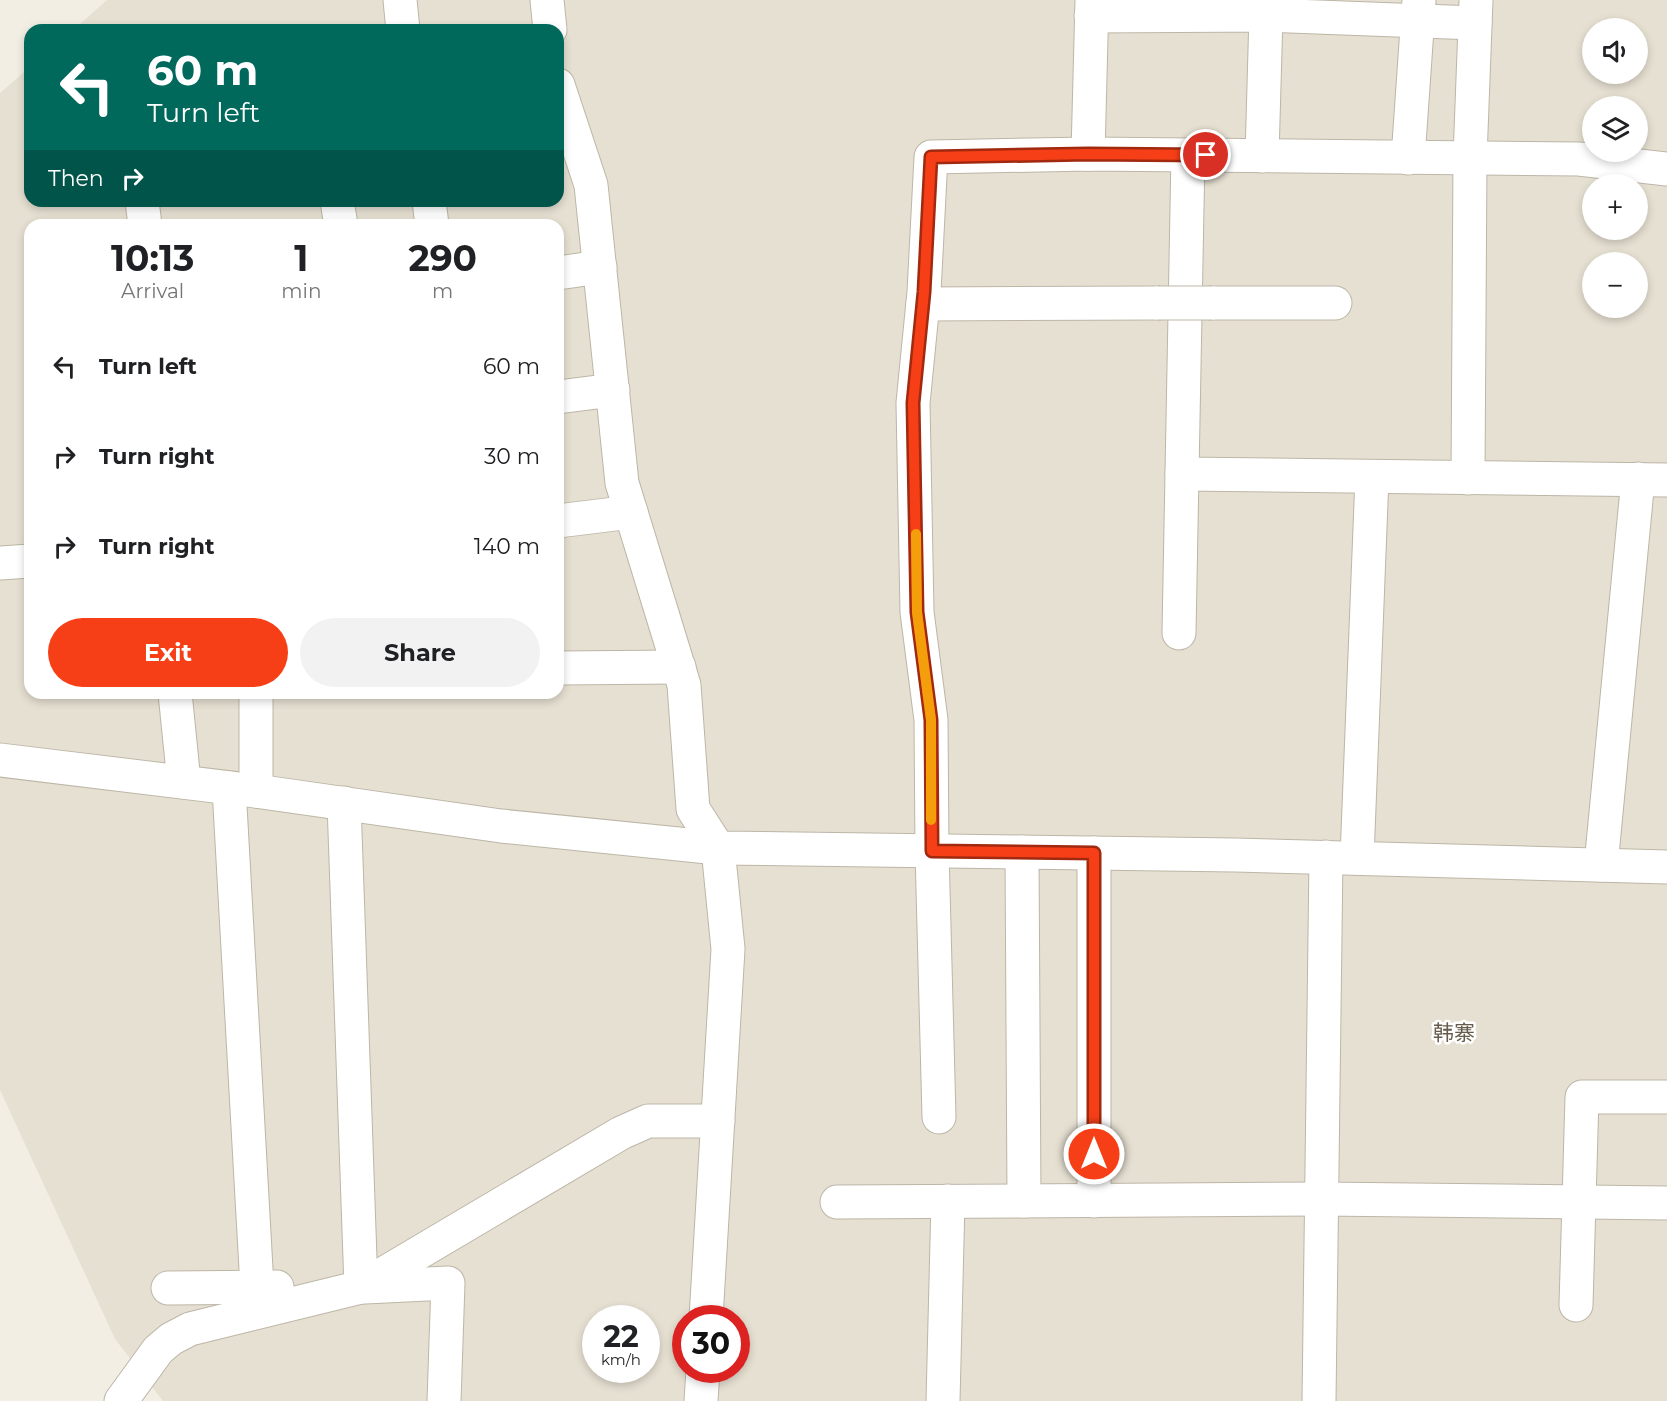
<!DOCTYPE html>
<html lang="en">
<head>
<meta charset="utf-8">
<style>
  body { margin:0; font-family:Montserrat,"Noto Sans SC",sans-serif; background:#f2f2f2; color:#202124; height:100vh; display:flex; flex-direction:column; font-size:22px; white-space:nowrap }
  * { box-sizing:border-box; margin:0 }
  p { font-size:20px; color:#757577 }
  .icon { flex:none; width:33px; height:33px; fill:none; stroke:currentColor; stroke-width:2; stroke-linecap:round; stroke-linejoin:round }
  .map { position:relative; flex:1; overflow:hidden }
  .side { position:absolute; left:24px; top:219px; width:540px; height:480px; display:flex; flex-direction:column; background:#fff; border-radius:18px; box-shadow:0 3px 9px #0003 }
  .side>* { flex:none }
  .top-card { position:absolute; left:24px; top:24px; width:540px; height:183px; border-radius:18px; box-shadow:0 3px 9px #0003; background:#00695c; color:#fff; overflow:hidden }
  .fabs { position:absolute; left:1582px; top:18px; display:grid; gap:12px }
  .fabs a { display:grid; place-items:center; width:66px; height:66px; border-radius:50%; background:#fff; box-shadow:0 3px 9px #0003; font-size:30px }
  .speed { position:absolute; left:582px; top:1305px; display:flex; gap:12px; font-size:30px; font-weight:700; text-align:center }
  .speed>* { display:grid; place-content:center; width:78px; height:78px; border-radius:50%; background:#fff; box-shadow:0 3px 9px #0003; line-height:1 }
  .speed small { font-size:15px; font-weight:400 }
  .speed .limit { border:9px solid #d22; background:#fff; color:#111 }
  .pin { position:absolute; display:grid; place-items:center; width:51px; height:51px; color:#fff; margin:-26px; border:3px solid #fff; border-radius:50%; box-shadow:0 2px 6px #0007 }
  .me { position:absolute; width:66px; margin:-33px; rotate:0deg; stroke-linejoin:round; filter:drop-shadow(0 0 4px #0008) }
  .turn { display:flex; align-items:center; gap:21px; height:126px; padding:0 24px; font-size:27px }
  .turn .icon { width:78px; height:78px; stroke-width:2.5 }
  .turn b { display:block; font-size:42px; line-height:51px }
  .then { display:flex; align-items:center; height:57px; padding:0 24px; background:#0003; gap:12px; font-size:22px }
  .eta { display:flex; justify-content:space-evenly; align-items:center; height:102px; text-align:center }
  .eta b { font-size:36px; font-weight:700; line-height:42px }
  .primary-button { display:flex; gap:12px; margin-top:auto; padding:12px 24px }
  .primary-button a { flex:1; height:69px; border-radius:36px; background:#f63f17; color:#fff; font-size:24px; font-weight:700; line-height:69px; text-align:center }
  .primary-button a+a { background:#f2f2f2; color:#202124 }
  ul { padding:0; list-style:none }
  li { display:flex; align-items:center; gap:18px; height:90px; padding:0 24px }
  li div { flex:1 }
  li b { display:block; font-size:22px }
  li em { font-style:normal }
  .map>svg:first-child { display:block }
</style>
</head>
<body>
<div class="map">
<svg width="1667" height="1401" viewBox="0 0 1667 1401">
  <rect width="100%" height="100%" fill="#f2eee4"/>
  <!-- residential -->
  <path fill="#e6e0d2" fill-rule="evenodd" d="M 107,0 L 1667,0 L 1667,1401 L 163,1401 L 115,1339 L 0,1090 L 0,93 L 30,67 L 30,201 L 558,201 L 558,30 L 73,30 ZM 1593,28 L 1638,28 L 1638,74 L 1593,74 ZM 1593,106 L 1638,106 L 1638,152 L 1593,152 ZM 1593,184 L 1638,184 L 1638,230 L 1593,230 ZM 30,225 L 558,225 L 558,693 L 30,693 ZM 1593,262 L 1638,262 L 1638,308 L 1593,308 ZM 596,1318 L 646,1318 L 646,1370 L 596,1370 ZM 686,1318 L 736,1318 L 736,1370 L 686,1370 Z"/>
  <g fill="none" stroke-linecap="round" stroke-linejoin="round">
    <!-- minor casing -->
    <g stroke="#bdb6a7" stroke-width="35">
      <g id="minor">
        <polyline points="400,0 403,30"/>
        <polyline points="547,0 550,30"/>
        <polyline points="1091,16 1266,15 1475,23"/>
        <polyline points="558,85 591,185 622,483 684,685 693,809 718,848 728,949 706,1318"/>
        <polyline points="1088,154 1092,0"/>
        <polyline points="1262,156 1266,15"/>
        <polyline points="1408,158 1419,0"/>
        <polyline points="142,201 145,225"/>
        <polyline points="337,201 341,225"/>
        <polyline points="429,201 432,225"/>
        <polyline points="558,273 600,267"/>
        <polyline points="1212,303 1335,303"/>
        <polyline points="923,304 1158,303"/>
        <polyline points="558,397 613,390"/>
        <polyline points="1182,474 1667,480"/>
        <polyline points="1468,478 1470,158 1476,0"/>
        <polyline points="558,521 631,512"/>
        <polyline points="0,563 30,561"/>
        <polyline points="1179,633 1188,155"/>
        <polyline points="558,668 679,667"/>
        <polyline points="175,693 184,782"/>
        <polyline points="256,693 256,791"/>
        <polyline points="0,760 256,791 501,826 718,848 1235,855 1667,867"/>
        <polyline points="229,788 257,1287"/>
        <polyline points="344,803 361,1287"/>
        <polyline points="1022,852 1024,1201"/>
        <polyline points="1357,858 1372,477"/>
        <polyline points="1601,865 1638,479"/>
        <polyline points="939,1117 932,851 931,720 917,612 913,403 924,292 931,157 1088,154 1579,159 1667,169"/>
        <polyline points="1094,1201 1094,853"/>
        <polyline points="837,1202 1322,1199 1667,1203"/>
        <polyline points="365,1287 448,1283 444,1401"/>
        <polyline points="168,1288 277,1287"/>
        <polyline points="1576,1305 1582,1097 1667,1097"/>
        <polyline points="121,1401 158,1350 171,1339 190,1329 361,1287 621,1133 648,1121 718,1121"/>
        <polyline points="701,1401 703,1370"/>
        <polyline points="943,1401 948,1201"/>
        <polyline points="1319,1401 1326,857"/>
      </g>
    </g>
    <!-- minor -->
    <use href="#minor" stroke="#fff" stroke-width="33"/>
    <!-- minor-bridge casing -->
    <g stroke="#bdb6a7" stroke-width="35" stroke-linecap="butt">
      <polyline id="minor-bridge" points="1158,303 1212,303"/>
    </g>
    <!-- minor-bridge -->
    <use href="#minor-bridge" stroke="#fff" stroke-width="33"/>
  </g>
  <g fill="none" stroke-linecap="round" stroke-linejoin="round">
    <!-- route casing -->
    <g stroke="#a0290f" stroke-width="15">
      <polyline id="route" points="1094,1154 1094,853 932,851 931,720 917,612 913,403 924,292 931,157 1088,154 1206,155"/>
    </g>
    <!-- route -->
    <use href="#route" stroke="#f63f17" stroke-width="10"/>
    <!-- slow -->
    <polyline stroke="#f59e0b" stroke-width="10" points="916,534 917,612 931,720 931,820"/>
  </g>
  <g text-anchor="middle" dominant-baseline="central" stroke-width="5" stroke-linejoin="round" paint-order="stroke">
    <!-- quarter labels -->
    <g font-size="21" fill="#665c4c" stroke="#fff">
      <text x="1454" y="1032">韩寨</text>
    </g>
  </g>
</svg>
<div class="fabs">
<a><svg class="icon" aria-label="sound" viewBox="0 0 24 24"><path d="M4 9h4l5-4v14l-5-4H4zM17 9q2 3 0 6"/></svg></a>
<a><svg class="icon" aria-label="layers" viewBox="0 0 24 24"><path d="M12 4l9 5-9 5-9-5zM3 14l9 5 9-5"/></svg></a>
<a>+</a>
<a>−</a>
</div>
<div class="speed"><div>22<small>km/h</small></div><div class="limit">30</div></div>
<div class="pin" style="left:1206px;top:155px;background:#d93025"><svg class="icon" aria-label="arrive" viewBox="0 0 24 24"><path d="M6 21V4h12l-3 4 3 4H6"/></svg></div>
<svg class="me" style="left:1094px;top:1154px" viewBox="-20 -20 40 40"><circle r="17" fill="#f63f17" stroke="#fff" stroke-width="3"/><path d="M0-11L8 9 0 5-8 9z" fill="#fff"/></svg>
<div class="top-card">
<div class="turn"><svg class="icon" aria-label="left" viewBox="0 0 24 24"><path d="M17 20v-9H6M10 6l-5 5 5 5"/></svg><div><b>60 m</b>Turn left</div></div>
<div class="then">Then<svg class="icon" aria-label="right" viewBox="0 0 24 24"><path d="M7 20v-9h11M14 6l5 5-5 5"/></svg></div>
</div>
<section class="side">
<div class="eta">
<div><b>10:13</b><p>Arrival</p></div>
<div><b>1</b><p>min</p></div>
<div><b>290</b><p>m</p></div>
</div>
<ul>
<li><svg class="icon" aria-label="left" viewBox="0 0 24 24"><path d="M17 20v-9H6M10 6l-5 5 5 5"/></svg><div><b>Turn left</b></div><em>60 m</em></li>
<li><svg class="icon" aria-label="right" viewBox="0 0 24 24"><path d="M7 20v-9h11M14 6l5 5-5 5"/></svg><div><b>Turn right</b></div><em>30 m</em></li>
<li><svg class="icon" aria-label="right" viewBox="0 0 24 24"><path d="M7 20v-9h11M14 6l5 5-5 5"/></svg><div><b>Turn right</b></div><em>140 m</em></li>
</ul>
<div class="primary-button"><a>Exit</a><a>Share</a></div>
</section>
</div>
</body>
</html>
